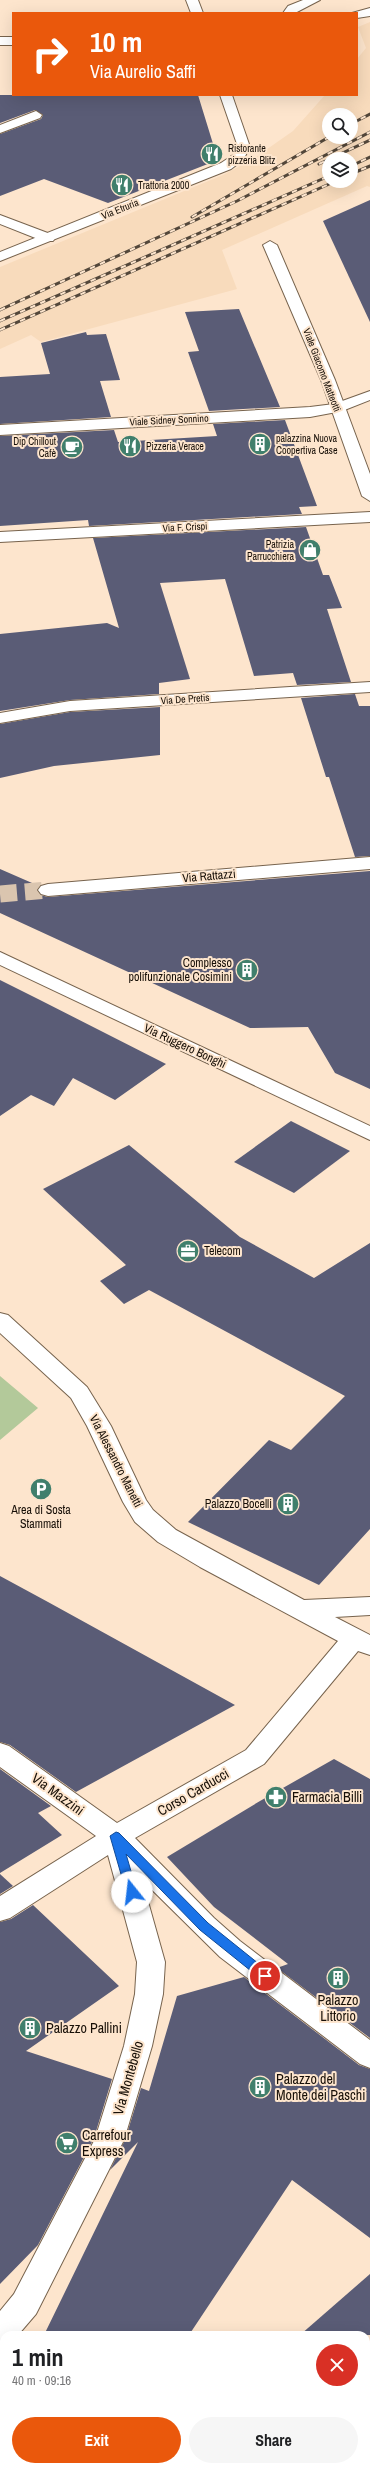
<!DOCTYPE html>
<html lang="en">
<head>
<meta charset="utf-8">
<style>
  body { margin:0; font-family:"Archivo Narrow",sans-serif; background:#f6f6f6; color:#202124; height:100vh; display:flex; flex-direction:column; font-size:15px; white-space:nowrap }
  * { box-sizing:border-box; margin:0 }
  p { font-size:13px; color:#757577 }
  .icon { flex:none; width:22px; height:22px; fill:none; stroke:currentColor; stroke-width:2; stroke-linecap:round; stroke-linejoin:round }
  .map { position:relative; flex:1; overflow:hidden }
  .side { position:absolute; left:0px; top:2331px; width:370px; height:140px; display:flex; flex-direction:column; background:#fff; border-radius:12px 12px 0 0; box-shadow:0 4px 16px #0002 }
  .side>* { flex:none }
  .top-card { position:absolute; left:12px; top:12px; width:346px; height:84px; border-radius:0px; box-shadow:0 4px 16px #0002; background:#ea580c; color:#fff; overflow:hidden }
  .tools { position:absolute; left:322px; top:108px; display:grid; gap:8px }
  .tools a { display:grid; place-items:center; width:36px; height:36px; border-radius:50%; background:#fff; box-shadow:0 4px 16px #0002; font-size:20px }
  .pin { position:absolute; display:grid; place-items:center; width:34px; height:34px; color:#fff; margin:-17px; border:2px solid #fff; border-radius:50%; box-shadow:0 1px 4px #0007 }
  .me { position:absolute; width:44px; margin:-22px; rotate:344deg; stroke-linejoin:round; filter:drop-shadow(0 0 3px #0008) }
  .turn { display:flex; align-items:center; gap:14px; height:84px; padding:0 12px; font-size:18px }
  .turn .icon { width:52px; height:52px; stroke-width:2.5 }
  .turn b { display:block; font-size:28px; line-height:34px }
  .round { display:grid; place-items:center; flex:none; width:42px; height:42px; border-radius:21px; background:#f6f6f6 }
  .summary { display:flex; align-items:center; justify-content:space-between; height:68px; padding:0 12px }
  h1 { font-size:24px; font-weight:800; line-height:30px }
  .primary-button { display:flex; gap:8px; margin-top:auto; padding:8px 12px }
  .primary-button a { flex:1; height:46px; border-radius:24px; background:#ea580c; color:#fff; font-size:16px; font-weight:800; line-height:46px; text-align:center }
  .primary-button a+a { background:#f6f6f6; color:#202124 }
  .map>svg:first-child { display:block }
</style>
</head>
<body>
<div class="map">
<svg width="370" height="2471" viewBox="0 0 370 2471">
  <rect width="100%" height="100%" fill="#fde5cd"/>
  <!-- built -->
  <path fill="#f8dbbc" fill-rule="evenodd" d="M 370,22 L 370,187 L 367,186 L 222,250 L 237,289 L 41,342 L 31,335 L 0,349 L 0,267 L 223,175 L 253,159 L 293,131 L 325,95 L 357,95 L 357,59 L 366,48 L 358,27 ZM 329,115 L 351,115 L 351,137 L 329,137 ZM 329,159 L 351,159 L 351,181 L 329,181 Z"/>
  <!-- green -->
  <g fill="#b3c99a">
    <polygon points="0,1376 38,1408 0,1440"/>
    <polygon points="4,2391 4,2450 0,2456 0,2397"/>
  </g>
  <!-- building -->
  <g fill="#5a5c76">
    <polygon points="0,95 198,95 218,160 108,203 44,179 0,196 0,134 41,119 43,115 35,110 0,123"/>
    <polygon points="370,200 370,322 323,221"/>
    <polygon points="239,309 280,407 209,411 188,352 199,351 185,312"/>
    <polygon points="86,332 87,335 106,334 120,380 100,381 111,417 0,424 0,377 50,374 41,343"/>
    <polygon points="285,420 317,506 299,507 302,514 89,526 88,520 0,526 0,436 114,430 118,442 217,436 213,424"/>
    <polygon points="306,527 323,575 329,575 342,608 327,609 351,682 297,685 293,673 254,676 225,579 160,583 190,679 159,683 159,694 70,700 0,711 0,634 107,623 119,628 93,538"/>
    <polygon points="355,694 359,706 370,706 370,856 355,857 329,777 326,777 301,698"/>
    <polygon points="160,707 160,755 54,766 0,778 0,724 70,712"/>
    <polygon points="0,869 39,886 36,890 40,895 48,897 370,871 370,1089 335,1073 308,1027 250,1028 0,913"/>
    <polygon points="0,980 40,1000 166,1064 115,1100 73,1078 54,1106 31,1095 0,1116"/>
    <polygon points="291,1121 350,1151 294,1193 234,1162"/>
    <polygon points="129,1145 240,1237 314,1278 370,1243 370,1529 319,1585 188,1522 269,1440 291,1450 345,1396 149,1290 124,1304 100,1281 126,1265 43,1189"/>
    <polygon points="0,1576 48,1602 235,1705 76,1792 10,1745 0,1742"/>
    <polygon points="334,1759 370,1779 370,2038 277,1968 288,1964 214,1907 167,1857 260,1801"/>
    <polygon points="0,1769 51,1806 38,1813 62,1835 0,1873"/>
    <polygon points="0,1874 13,1886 0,1894"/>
    <polygon points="33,1905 119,1986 26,2051 112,2079 94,2138 38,2245 0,2284 0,1922 11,1919"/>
    <polygon points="244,1977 359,2065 370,2069 370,2238 292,2180 189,2335 44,2335 138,2142 110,2170 125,2140 141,2088 149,2091 177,1996"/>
    <polygon points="370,2274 370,2335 300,2335"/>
  </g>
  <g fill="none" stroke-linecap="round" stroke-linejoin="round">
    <!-- street-tunnel -->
    <polyline stroke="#dac5af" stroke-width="17" stroke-dasharray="17 8" stroke-linecap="butt" points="0,894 48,890"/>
    <!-- street casing -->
    <g stroke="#77634d" stroke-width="2">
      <g id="street">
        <polygon points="303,0 320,0 295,13 283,13 288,6"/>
        <polygon points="370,8 370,16 357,18 357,13 352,13"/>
        <rect x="0" y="37" width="13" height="8"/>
        <polygon points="36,111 42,115 40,118 0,133 0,125"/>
        <polygon points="0,215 53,235 55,238 53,241 43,241 0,224"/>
        <polygon points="270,241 277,245 335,380 370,474 370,501 362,496 321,380 263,245"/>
        <polygon points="370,512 370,522 0,542 0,532"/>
        <polygon points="370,682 370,692 70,711 0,723 0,713 70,701"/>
        <polygon points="370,857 370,869 48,896 41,894 38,890 41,886 48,884"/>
        <polygon points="0,952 370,1126 370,1140 0,965"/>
        <polygon points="0,1313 8,1315 87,1387 111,1426 146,1500 153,1510 176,1530 304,1600 370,1597 370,1615 335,1617 370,1635 370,1655 358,1651 264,1764 135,1838 214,1918 240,1941 370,2040 370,2068 360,2064 220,1957 142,1880 165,1962 163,1994 152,2046 124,2140 36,2314 18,2335 4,2335 4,2347 0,2348 0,2311 14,2294 95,2139 124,2046 135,1994 137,1962 108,1855 10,1918 0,1921 0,1896 96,1836 0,1767 0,1743 9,1746 117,1823 246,1750 338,1641 200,1567 158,1542 135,1522 123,1502 87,1426 71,1398 0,1333"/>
        <polygon points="370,2387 370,2417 366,2419 366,2388"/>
        <polygon points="258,2467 294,2467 292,2471 256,2471"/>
      </g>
    </g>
    <!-- secondary casing -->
    <g stroke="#77634d" stroke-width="2">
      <g id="secondary">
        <polygon points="186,0 198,0 203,13 191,13"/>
        <polygon points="220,95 232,95 250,147 243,160 231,169 0,261 0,252 221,163 233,155 238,147"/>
        <polygon points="370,391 370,400 342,411 310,417 0,435 0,425 310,407 334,404"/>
      </g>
    </g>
    <!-- street -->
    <use href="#street" fill="#fff" fill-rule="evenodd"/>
    <!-- secondary -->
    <use href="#secondary" fill="#fff" fill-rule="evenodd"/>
    <!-- rail casing -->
    <g stroke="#53473a" stroke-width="3">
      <g id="rail">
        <polyline points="351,124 370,114"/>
        <polyline points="319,164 370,140"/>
        <polyline points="351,166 370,157"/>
        <polyline points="351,174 370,166"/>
        <polyline points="192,217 329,137"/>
        <polyline points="0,310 237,201 370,132"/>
        <polyline points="0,321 329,176"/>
        <polyline points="0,330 336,181"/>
      </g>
    </g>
    <!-- rail -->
    <use href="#rail" stroke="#fde5cd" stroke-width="2" stroke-dasharray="5.5" stroke-linecap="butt"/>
  </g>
  <!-- route -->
  <polygon fill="#1a73e8" stroke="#114b97" points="116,1832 119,1833 208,1923 269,1972 269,1979 261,1979 200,1930 126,1854 137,1892 132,1897 127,1895 110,1836"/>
  <!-- icons -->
  <defs>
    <g id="restaurant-disc" transform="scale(1.15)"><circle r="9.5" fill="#407f6c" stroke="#fde5cd"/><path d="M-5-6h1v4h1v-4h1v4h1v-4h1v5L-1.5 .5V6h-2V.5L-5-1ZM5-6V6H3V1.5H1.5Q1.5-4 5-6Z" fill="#fff"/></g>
    <g id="building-disc" transform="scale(1.15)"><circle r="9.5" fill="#407f6c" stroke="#fde5cd"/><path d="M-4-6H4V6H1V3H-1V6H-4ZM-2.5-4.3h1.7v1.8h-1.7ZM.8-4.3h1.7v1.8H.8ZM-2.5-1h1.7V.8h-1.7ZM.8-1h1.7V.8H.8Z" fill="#fff"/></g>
    <g id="cafe-disc" transform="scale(1.15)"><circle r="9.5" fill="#407f6c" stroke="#fde5cd"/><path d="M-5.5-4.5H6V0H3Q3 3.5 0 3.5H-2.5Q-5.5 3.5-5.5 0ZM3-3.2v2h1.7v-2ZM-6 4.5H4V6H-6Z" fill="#fff"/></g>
    <g id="shop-disc" transform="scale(1.15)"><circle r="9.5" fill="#407f6c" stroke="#fde5cd"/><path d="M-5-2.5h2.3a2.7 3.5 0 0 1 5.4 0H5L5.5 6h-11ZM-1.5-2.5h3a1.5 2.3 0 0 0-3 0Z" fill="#fff"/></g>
    <g id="office-disc" transform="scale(1.15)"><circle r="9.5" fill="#407f6c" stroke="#fde5cd"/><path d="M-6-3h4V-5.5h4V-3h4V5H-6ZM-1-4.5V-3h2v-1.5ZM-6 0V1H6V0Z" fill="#fff"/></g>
    <g id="parking-disc" transform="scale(1.15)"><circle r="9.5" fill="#407f6c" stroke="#fde5cd"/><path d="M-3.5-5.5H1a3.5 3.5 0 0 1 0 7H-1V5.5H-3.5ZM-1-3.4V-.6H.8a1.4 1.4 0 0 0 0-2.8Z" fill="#fff"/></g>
    <g id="pharmacy-disc" transform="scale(1.15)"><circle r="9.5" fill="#407f6c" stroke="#fde5cd"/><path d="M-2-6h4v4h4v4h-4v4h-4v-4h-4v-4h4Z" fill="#fff"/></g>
    <g id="supermarket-disc" transform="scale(1.15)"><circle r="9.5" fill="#407f6c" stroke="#fde5cd"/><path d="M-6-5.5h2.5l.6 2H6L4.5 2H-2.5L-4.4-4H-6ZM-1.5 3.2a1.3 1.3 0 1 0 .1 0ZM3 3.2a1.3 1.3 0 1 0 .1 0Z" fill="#fff"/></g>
  </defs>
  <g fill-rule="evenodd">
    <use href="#restaurant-disc" x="212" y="154"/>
    <use href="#restaurant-disc" x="122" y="185"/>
    <use href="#building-disc" x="260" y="444"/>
    <use href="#restaurant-disc" x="130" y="446"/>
    <use href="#cafe-disc" x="72" y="447"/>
    <use href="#shop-disc" x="310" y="550"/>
    <use href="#building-disc" x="247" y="970"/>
    <use href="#office-disc" x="188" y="1251"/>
    <use href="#parking-disc" x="41" y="1489"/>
    <use href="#building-disc" x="288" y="1504"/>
    <use href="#pharmacy-disc" x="276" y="1797"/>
    <use href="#building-disc" x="338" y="1978"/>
    <use href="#building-disc" x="30" y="2028"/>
    <use href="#building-disc" x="260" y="2087"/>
    <use href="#supermarket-disc" x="67" y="2143"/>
  </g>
  <g text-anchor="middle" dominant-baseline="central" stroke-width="4" stroke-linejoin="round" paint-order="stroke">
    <!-- far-poi labels -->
    <g font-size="10" fill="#170f07" stroke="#fde5cd" text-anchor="start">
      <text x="228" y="148">Ristorante<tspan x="228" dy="12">pizzeria Blitz</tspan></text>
      <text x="138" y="185">Trattoria 2000</text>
      <text x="276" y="438">palazzina Nuova<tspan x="276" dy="12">Coopertiva Case</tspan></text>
      <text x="56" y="441" text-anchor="end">Dip Chillout<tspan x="56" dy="12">Cafè</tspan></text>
      <text x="146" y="446">Pizzeria Verace</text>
      <text x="294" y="544" text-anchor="end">Patrizia<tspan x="294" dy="12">Parrucchiera</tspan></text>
    </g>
    <!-- far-street labels -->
    <g font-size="10" fill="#170f07" stroke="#fde5cd">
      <text transform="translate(120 209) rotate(-22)">Via Etruria</text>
      <text transform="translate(322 370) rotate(69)">Viale Giacomo Matteotti</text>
      <text transform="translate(169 420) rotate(-3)">Viale Sidney Sonnino</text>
      <text transform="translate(185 527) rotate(-3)">Via F. Crispi</text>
      <text transform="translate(185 699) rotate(-4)">Via De Pretis</text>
    </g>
    <!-- street labels -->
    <g font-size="12" fill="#170f07" stroke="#fde5cd">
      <text transform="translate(209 876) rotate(-5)">Via Rattazzi</text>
      <text transform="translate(185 1046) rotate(25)">Via Ruggero Bonghi</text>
      <text transform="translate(116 1461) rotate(63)">Via Alessandro Manetti</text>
    </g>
    <!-- poi labels -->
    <g font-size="12" fill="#170f07" stroke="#fde5cd" text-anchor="end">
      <text x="232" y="963">Complesso<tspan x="232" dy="14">polifunzionale Cosimini</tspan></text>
      <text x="204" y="1251" text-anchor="start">Telecom</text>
      <text x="272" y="1504">Palazzo Bocelli</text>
      <text x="41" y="1510" text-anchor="middle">Area di Sosta<tspan x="41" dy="14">Stammati</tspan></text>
    </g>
    <!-- near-street labels -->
    <g font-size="14" fill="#170f07" stroke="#fde5cd">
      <text transform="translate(193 1792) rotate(-30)">Corso Carducci</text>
      <text transform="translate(58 1794) rotate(36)">Via Mazzini</text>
      <text transform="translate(128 2078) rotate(-74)">Via Montebello</text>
    </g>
    <!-- near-poi labels -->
    <g font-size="14" fill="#170f07" stroke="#fde5cd" text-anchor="start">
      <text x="292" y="1797">Farmacia Billi</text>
      <text x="338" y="2000" text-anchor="middle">Palazzo<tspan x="338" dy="16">Littorio</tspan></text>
      <text x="46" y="2028">Palazzo Pallini</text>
      <text x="276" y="2079">Palazzo del<tspan x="276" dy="16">Monte dei Paschi</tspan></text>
      <text x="82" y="2135">Carrefour<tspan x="82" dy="16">Express</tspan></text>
    </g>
  </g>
</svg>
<div class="tools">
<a><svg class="icon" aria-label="search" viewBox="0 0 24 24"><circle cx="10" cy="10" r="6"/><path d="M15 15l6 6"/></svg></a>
<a><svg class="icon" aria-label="layers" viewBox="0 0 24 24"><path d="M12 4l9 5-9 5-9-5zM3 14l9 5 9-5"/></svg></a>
</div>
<div class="pin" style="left:265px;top:1976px;background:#d93025"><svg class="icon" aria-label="arrive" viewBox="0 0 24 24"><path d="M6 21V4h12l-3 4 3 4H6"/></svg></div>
<svg class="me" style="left:132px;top:1892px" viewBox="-20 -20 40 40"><circle r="19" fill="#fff"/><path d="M0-13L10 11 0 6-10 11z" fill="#1a73e8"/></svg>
<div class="top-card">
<div class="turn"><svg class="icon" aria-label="right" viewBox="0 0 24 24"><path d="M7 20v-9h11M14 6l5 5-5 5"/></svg><div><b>10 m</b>Via Aurelio Saffi</div></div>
</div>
<section class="side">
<div class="summary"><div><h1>1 min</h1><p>40 m · 09:16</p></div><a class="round" style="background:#d93025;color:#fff"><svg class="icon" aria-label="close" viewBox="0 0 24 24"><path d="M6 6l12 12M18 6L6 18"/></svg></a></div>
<div class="primary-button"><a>Exit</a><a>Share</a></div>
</section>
</div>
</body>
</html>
